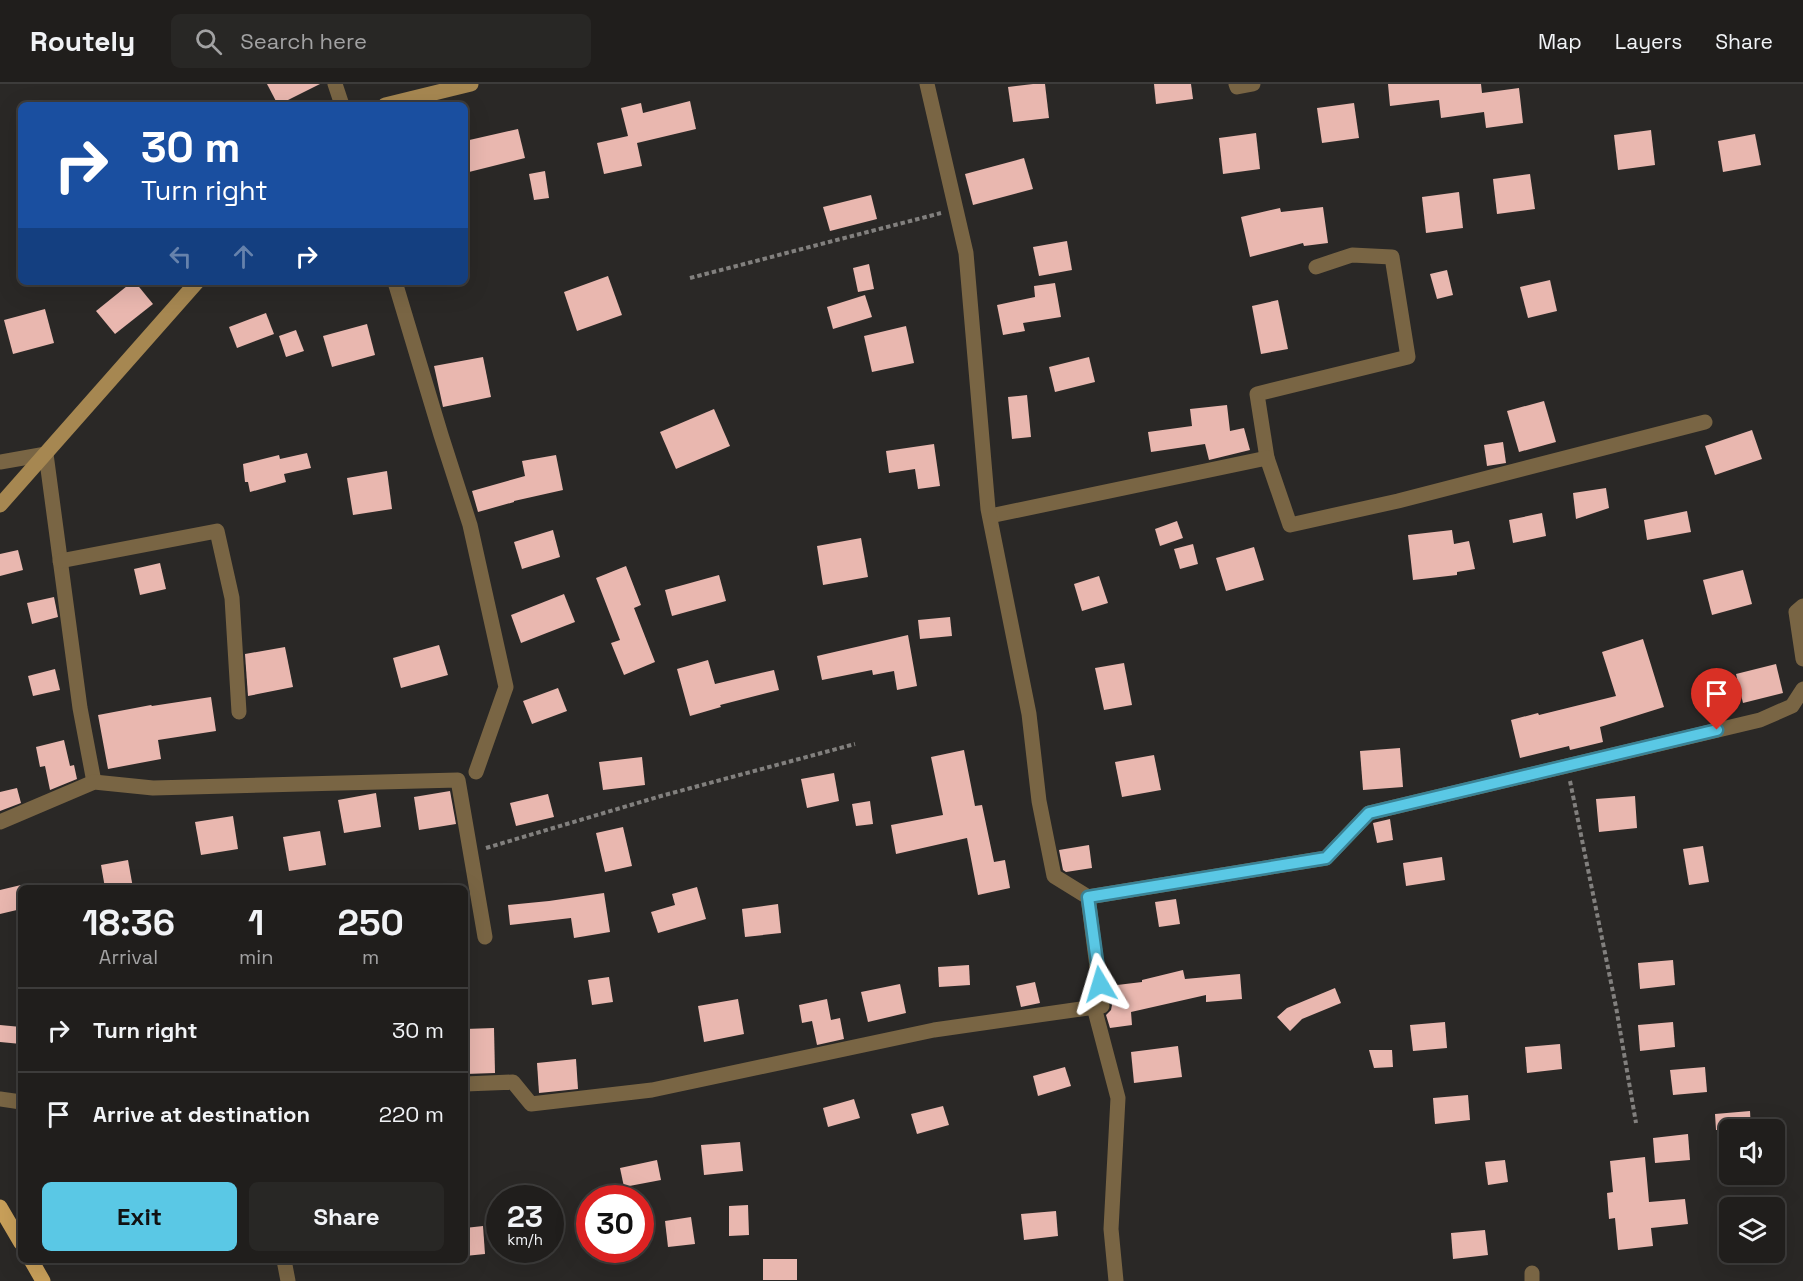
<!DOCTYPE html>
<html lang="en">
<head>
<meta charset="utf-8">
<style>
  body { margin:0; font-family:"Space Grotesk",sans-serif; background:#282725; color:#f1f3f6; height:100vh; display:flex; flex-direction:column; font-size:22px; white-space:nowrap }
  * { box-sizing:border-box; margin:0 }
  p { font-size:20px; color:#a2a2a3 }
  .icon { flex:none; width:33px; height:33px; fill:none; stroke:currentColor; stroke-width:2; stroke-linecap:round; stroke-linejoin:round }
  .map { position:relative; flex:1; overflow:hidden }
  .drawer { position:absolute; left:18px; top:801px; width:450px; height:378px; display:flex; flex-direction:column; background:#201e1c; border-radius:9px; box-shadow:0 6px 24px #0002,0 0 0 2px #3d3c3b }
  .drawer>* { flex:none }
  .banner { position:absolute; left:18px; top:18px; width:450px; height:183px; border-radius:9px; box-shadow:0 6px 24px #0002,0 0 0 2px #3d3c3b; background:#1a4fa0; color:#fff; overflow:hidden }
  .tools { position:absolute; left:1719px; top:1035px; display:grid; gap:12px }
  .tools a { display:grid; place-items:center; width:66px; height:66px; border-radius:9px; background:#201e1c; box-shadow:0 6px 24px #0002,0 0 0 2px #3d3c3b; font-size:30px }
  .speed { position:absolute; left:486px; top:1101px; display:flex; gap:12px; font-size:30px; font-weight:700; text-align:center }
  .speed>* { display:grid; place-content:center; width:78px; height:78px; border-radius:50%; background:#201e1c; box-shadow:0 6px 24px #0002,0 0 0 2px #3d3c3b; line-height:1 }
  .speed small { font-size:15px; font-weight:400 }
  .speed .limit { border:9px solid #d22; background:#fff; color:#111 }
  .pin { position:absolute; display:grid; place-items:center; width:51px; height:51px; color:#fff; margin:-62px -26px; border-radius:50% 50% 50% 0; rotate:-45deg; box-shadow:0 0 6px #0007 }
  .pin .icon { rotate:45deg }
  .me { position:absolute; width:66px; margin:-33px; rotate:353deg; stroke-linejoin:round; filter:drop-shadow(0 0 4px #0008) }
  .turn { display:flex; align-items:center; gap:21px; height:126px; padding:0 24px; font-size:27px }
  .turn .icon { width:78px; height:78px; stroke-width:2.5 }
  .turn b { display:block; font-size:42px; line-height:51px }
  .lanes { display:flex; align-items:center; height:57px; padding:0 24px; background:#0003; justify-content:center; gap:30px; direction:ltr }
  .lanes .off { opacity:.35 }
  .eta { display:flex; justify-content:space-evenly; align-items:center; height:102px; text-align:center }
  .eta b { font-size:36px; font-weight:700; line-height:42px }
  .action { display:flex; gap:12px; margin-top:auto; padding:12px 24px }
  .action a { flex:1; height:69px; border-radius:9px; background:#5ac8e5; color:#111; font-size:24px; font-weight:700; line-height:69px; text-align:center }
  .action a+a { background:#282725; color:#f1f3f6 }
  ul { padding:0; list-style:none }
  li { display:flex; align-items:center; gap:18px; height:84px; padding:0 24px; border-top:2px solid #3d3c3b }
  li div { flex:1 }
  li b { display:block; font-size:22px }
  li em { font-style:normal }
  header { display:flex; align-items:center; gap:36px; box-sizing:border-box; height:84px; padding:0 30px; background:#201e1c; border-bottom:2px solid #3d3c3b }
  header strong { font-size:28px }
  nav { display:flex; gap:33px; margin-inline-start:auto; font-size:21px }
  .search { width:420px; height:54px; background:#282725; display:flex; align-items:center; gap:15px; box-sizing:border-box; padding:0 21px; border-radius:9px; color:#a2a2a3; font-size:22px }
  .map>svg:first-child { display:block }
</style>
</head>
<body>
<header>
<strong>Routely</strong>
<div class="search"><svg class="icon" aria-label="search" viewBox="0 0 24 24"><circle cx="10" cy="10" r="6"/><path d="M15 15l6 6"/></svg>Search here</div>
<nav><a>Map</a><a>Layers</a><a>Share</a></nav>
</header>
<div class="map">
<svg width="1803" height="1197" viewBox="0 0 1803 1197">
  <rect width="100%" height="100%" fill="#2a2826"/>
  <!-- building -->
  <g fill="#e9b7af">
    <polygon points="267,0 320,0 278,21"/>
    <polygon points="1033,0 1045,0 1049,34 1013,38 1008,3"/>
    <polygon points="1154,0 1191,0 1193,15 1156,20"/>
    <polygon points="1388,0 1481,0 1482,9 1519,4 1523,39 1486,44 1484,28 1441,34 1439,16 1390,22"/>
    <polygon points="690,17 696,45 637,59 642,82 604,90 597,59 628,52 621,24 641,19 643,29"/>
    <polygon points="1354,19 1359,54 1322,59 1317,24"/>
    <polygon points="518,45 525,74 465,89 465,57"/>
    <polygon points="1651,46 1655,81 1618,86 1614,51"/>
    <polygon points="1256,49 1260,85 1223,90 1219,54"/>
    <polygon points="1755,50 1761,81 1723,88 1718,57"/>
    <polygon points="1024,74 1033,105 973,121 965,90"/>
    <polygon points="545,87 549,114 534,116 529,90"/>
    <polygon points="1530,90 1535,125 1497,130 1493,95"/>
    <polygon points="1459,108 1463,144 1426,149 1422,113"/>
    <polygon points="871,111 877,135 830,147 823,123"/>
    <polygon points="1323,123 1328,159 1304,162 1303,159 1250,173 1241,133 1280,124 1281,128"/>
    <polygon points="1067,157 1072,186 1039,192 1033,163"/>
    <polygon points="869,180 874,205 858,208 853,184"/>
    <polygon points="1447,186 1453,211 1437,215 1430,190"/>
    <polygon points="608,192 622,231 577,247 564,208"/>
    <polygon points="1550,196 1557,227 1528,234 1520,203"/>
    <polygon points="132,198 135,198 153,220 115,250 96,227"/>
    <polygon points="1055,199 1061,233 1023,239 1025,247 1003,251 997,221 1035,213 1034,202"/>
    <polygon points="865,211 872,233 833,245 827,223"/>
    <polygon points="1278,216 1288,265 1261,270 1252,222"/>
    <polygon points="45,225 54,259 13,270 4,236"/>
    <polygon points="266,229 274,250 237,264 229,243"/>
    <polygon points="367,240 375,271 332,283 323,252"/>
    <polygon points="906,242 914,279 872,288 864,252"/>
    <polygon points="296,246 304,267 286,273 279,252"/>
    <polygon points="483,273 491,313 443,323 434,282"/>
    <polygon points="1089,273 1095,298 1055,308 1049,283"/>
    <polygon points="1027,311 1031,353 1012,355 1008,313"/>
    <polygon points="1544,317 1556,358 1519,368 1507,327"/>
    <polygon points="1227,321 1230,347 1244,344 1250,366 1209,376 1205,360 1151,368 1148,348 1192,342 1190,325"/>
    <polygon points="714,325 730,362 676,385 660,348"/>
    <polygon points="1752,346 1762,375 1715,391 1705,362"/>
    <polygon points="1503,358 1506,379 1487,382 1484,361"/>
    <polygon points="934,360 940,402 918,405 915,385 889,389 886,367"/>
    <polygon points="307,369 311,384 284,390 286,398 250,408 248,398 245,398 243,380 279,371 280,375"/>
    <polygon points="556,371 563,406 514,417 514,418 478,428 472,407 525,392 522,377"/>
    <polygon points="387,387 392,425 353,431 347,394"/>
    <polygon points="1606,404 1609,424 1576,435 1573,409"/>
    <polygon points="1687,427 1691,448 1647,456 1644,436"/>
    <polygon points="1542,429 1546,452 1513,459 1509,436"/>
    <polygon points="1177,437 1183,454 1160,462 1155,445"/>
    <polygon points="553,446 560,473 522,485 514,458"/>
    <polygon points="1452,446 1454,460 1469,457 1475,485 1457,488 1457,491 1413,496 1408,451"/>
    <polygon points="861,454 868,493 823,501 817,462"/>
    <polygon points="1193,460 1198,480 1180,485 1174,465"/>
    <polygon points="1254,463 1264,496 1226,507 1216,474"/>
    <polygon points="18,466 23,486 0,492 0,470"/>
    <polygon points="160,479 166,505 140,511 134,485"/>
    <polygon points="626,482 641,521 634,524 655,578 624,591 611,559 620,556 596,494"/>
    <polygon points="1743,486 1752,520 1712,531 1703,496"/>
    <polygon points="719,491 726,517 672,532 665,506"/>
    <polygon points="1099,492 1108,519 1082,527 1074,500"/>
    <polygon points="564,510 575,538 521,559 511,531"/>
    <polygon points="54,513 58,533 32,540 27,519"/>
    <polygon points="950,533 952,552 920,555 918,536"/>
    <polygon points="908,551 917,602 897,606 894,587 873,591 872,586 822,596 817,572"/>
    <polygon points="1643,555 1664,623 1600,643 1603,658 1570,666 1569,662 1520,674 1511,636 1538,629 1539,631 1616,612 1602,568"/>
    <polygon points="439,561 448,591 401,604 393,574"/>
    <polygon points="285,563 293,603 248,612 245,570"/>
    <polygon points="708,576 715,600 774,586 779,606 720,621 721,623 690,632 677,585"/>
    <polygon points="1124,579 1132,621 1104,626 1095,584"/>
    <polygon points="1776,580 1783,609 1743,619 1736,590"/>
    <polygon points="55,585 60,606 33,612 28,592"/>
    <polygon points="558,604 567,627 532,640 523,617"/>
    <polygon points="211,613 216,647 158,656 161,675 108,685 98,631 151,621 152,622"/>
    <polygon points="64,656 70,682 74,681 77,695 50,706 45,682 40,683 36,663"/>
    <polygon points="1400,664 1403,703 1363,706 1360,667"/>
    <polygon points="964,666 975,722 982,721 994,778 1005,776 1010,804 978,811 967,754 896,770 891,741 943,731 931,673"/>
    <polygon points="1154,671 1161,706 1122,713 1115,678"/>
    <polygon points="642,673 645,701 603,706 599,678"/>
    <polygon points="834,689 839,717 807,724 801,695"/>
    <polygon points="17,704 21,719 0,727 0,708"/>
    <polygon points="450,707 456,740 419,746 414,713"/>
    <polygon points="376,709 381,743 344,749 338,716"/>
    <polygon points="548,710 554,733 516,742 510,719"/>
    <polygon points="1635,712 1637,744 1599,748 1596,715"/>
    <polygon points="870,717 873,740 856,742 852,720"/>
    <polygon points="233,732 238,765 201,771 195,738"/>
    <polygon points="1390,735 1393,756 1377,759 1373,739"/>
    <polygon points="623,743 632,782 605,788 596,749"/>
    <polygon points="320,747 326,781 289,787 283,753"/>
    <polygon points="1089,761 1092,784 1066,788 1063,786 1059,766"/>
    <polygon points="1703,762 1709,798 1689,801 1683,765"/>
    <polygon points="1442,773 1445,796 1406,802 1403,779"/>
    <polygon points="128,776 133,804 105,804 101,781"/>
    <polygon points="21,801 21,825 0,830 0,806"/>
    <polygon points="697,803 706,835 658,849 651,828 675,821 672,810"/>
    <polygon points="604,809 610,848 574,854 571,834 510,841 508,821 549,817"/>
    <polygon points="1176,815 1180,840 1159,843 1155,818"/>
    <polygon points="778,820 781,849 745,853 742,825"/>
    <polygon points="1673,876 1675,901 1640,905 1638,879"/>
    <polygon points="969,881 970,901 939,903 938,883"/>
    <polygon points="1183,886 1185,895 1240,890 1242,915 1206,918 1206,911 1131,928 1132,941 1110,944 1106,931 1111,926 1112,921 1109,902 1142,898 1142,896"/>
    <polygon points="609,893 613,918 592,921 588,896"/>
    <polygon points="1035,898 1040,919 1021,923 1016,902"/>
    <polygon points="900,900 906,929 868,938 861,908"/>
    <polygon points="1335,904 1341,919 1302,935 1290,947 1277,933 1287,924"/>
    <polygon points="738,915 744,950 704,958 698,922"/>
    <polygon points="827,915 831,936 840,934 844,955 817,961 812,937 802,939 799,921"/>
    <polygon points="1445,938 1447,964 1413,967 1410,941"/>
    <polygon points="1673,938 1675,963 1640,967 1638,941"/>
    <polygon points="0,941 21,943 21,960 0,958"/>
    <polygon points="494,944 495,989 465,990 465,945"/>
    <polygon points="1560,960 1562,985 1527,989 1525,963"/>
    <polygon points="1178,962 1182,993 1134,999 1131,968"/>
    <polygon points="1369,966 1392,966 1393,983 1374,984"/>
    <polygon points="576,975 578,1005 539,1009 537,979"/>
    <polygon points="1065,983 1071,1002 1038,1012 1033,992"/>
    <polygon points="1705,983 1707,1008 1673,1011 1670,986"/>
    <polygon points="1468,1011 1470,1036 1435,1040 1433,1014"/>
    <polygon points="854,1015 860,1034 828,1043 823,1024"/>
    <polygon points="943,1022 949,1041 917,1050 911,1030"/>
    <polygon points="1750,1027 1751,1046 1716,1046 1715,1030"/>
    <polygon points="1688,1050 1690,1076 1655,1079 1653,1054"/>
    <polygon points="740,1058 743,1087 704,1091 701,1061"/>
    <polygon points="1645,1073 1649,1118 1685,1115 1688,1140 1651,1144 1653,1162 1618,1166 1615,1134 1609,1135 1607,1109 1613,1108 1610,1077"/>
    <polygon points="657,1076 661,1096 624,1103 620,1084"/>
    <polygon points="1505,1076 1508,1098 1488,1101 1485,1078"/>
    <polygon points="748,1121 749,1151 729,1152 729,1122"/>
    <polygon points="1056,1127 1058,1152 1024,1156 1021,1130"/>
    <polygon points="691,1133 695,1160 668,1163 665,1137"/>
    <polygon points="483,1142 485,1170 465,1172 465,1144"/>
    <polygon points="1485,1146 1488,1171 1453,1175 1451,1149"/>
    <rect x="763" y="1175" width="34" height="21"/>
  </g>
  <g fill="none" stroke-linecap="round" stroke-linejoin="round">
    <!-- path -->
    <g stroke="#82807e" stroke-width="4" stroke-dasharray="4.5 3" stroke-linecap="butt">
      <polyline points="690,194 941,129"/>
      <polyline points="1570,697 1616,923 1636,1039"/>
      <polyline points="486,764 661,712 855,660"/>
    </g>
    <!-- minor -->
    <g stroke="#796544" stroke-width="15">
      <polyline points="335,0 342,21"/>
      <polyline points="1236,0 1237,3 1253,0"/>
      <polyline points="395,198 441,351 470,441 506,603 476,688"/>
      <polyline points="1267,374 1257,310 1408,273 1392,173 1352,171 1316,183"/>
      <polyline points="0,378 46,370 80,624 94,698"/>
      <polyline points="990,432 1267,374 1290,441 1398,417 1705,338"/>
      <polyline points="60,477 217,447 232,514 239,628"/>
      <polyline points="1803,522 1796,528 1803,575"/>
      <polyline points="0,738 94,698 153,704 458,696 485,853"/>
      <polyline points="1088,813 1326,774 1369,729 1760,636 1792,622 1803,605"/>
      <polyline points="1094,923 1118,1014 1111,1145 1116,1197"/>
      <polyline points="465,1000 513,998 531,1020 652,1006 934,946 1102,922 1088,813 1054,792 1039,717 1029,630 988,425 966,169 927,0"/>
      <polyline points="0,1015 21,1018"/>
      <polyline points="284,1176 288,1197"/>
      <polyline points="1532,1189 1532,1197"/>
    </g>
    <!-- secondary -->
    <g stroke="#a68751" stroke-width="15">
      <polyline points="385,21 471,0"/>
      <polyline points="0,421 197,198"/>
    </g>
    <!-- primary -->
    <g stroke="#c9a05a" stroke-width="15">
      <polyline points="0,1123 21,1159"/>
      <polyline points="31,1176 43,1197"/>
    </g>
  </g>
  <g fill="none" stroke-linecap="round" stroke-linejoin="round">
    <!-- route casing -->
    <g stroke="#3a8295" stroke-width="15">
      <polyline id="route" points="1100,900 1088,813 1326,774 1369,729 1717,646"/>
    </g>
    <!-- route -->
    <use href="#route" stroke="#5ac8e5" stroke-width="10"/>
  </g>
</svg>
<div class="tools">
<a><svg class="icon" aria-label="sound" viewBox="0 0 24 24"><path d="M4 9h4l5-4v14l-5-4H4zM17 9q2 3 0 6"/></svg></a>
<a><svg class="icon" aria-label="layers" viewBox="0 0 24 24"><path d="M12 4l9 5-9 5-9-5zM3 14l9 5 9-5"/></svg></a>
</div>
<div class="speed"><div>23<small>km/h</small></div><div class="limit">30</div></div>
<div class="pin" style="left:1717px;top:646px;background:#d93025"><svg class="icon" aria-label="arrive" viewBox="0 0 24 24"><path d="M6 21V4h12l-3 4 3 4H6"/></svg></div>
<svg class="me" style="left:1100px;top:900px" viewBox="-20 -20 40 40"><path d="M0-17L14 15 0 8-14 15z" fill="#5ac8e5" stroke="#fff" stroke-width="4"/></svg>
<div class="banner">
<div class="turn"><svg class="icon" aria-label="right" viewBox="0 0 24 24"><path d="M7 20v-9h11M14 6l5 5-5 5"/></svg><div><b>30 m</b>Turn right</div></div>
<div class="lanes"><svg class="icon off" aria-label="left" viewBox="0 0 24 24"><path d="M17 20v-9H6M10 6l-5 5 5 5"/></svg><svg class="icon off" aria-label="ahead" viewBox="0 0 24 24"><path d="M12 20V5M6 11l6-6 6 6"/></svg><svg class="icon" aria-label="right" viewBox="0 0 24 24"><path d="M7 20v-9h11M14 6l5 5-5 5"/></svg></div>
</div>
<section class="drawer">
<div class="eta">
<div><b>18:36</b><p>Arrival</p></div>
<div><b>1</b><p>min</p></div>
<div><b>250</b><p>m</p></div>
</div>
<ul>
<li><svg class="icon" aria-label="right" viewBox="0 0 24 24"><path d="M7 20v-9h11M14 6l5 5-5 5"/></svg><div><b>Turn right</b></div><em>30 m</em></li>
<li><svg class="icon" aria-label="arrive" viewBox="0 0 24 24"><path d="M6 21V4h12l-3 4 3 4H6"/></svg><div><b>Arrive at destination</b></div><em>220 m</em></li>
</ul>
<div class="action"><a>Exit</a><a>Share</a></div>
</section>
</div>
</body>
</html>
